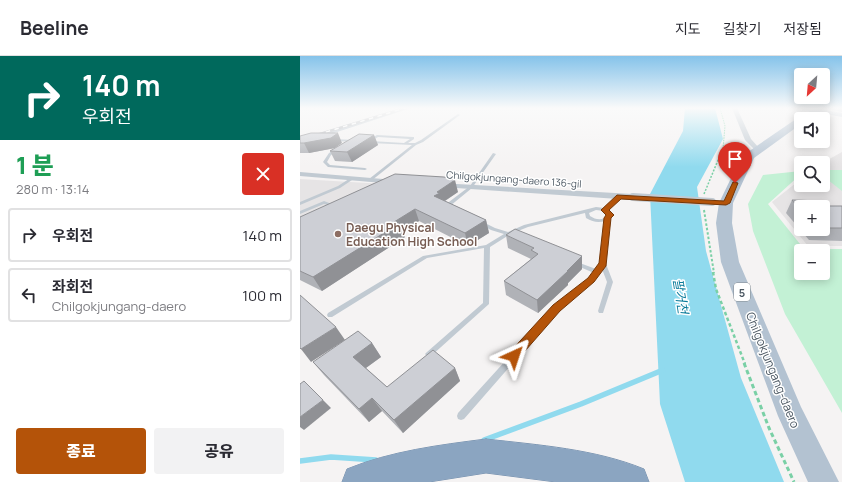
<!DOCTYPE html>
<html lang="ko">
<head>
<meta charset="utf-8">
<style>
  body { margin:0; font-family:Manrope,"Noto Sans KR",sans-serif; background:#f2f2f3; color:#2b2b33; height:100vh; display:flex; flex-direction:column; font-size:15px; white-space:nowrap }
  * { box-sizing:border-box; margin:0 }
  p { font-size:13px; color:#7c7c81 }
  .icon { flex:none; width:22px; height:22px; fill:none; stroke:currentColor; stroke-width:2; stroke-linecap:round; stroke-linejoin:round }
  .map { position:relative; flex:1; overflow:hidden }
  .details { display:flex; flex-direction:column; background:#fff; width:300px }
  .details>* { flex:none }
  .banner { background:#00695c; color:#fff; overflow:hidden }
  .needle { width:26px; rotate:206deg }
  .buttons { position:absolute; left:494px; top:12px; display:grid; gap:8px }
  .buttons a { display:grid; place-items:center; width:36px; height:36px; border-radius:4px; background:#fff; box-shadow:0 2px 10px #0003; font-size:20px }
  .pin { position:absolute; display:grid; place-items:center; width:34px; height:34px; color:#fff; margin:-41px -17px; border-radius:50% 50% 50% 0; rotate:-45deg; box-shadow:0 0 4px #0007 }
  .pin .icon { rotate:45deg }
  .me { position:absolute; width:44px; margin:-22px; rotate:42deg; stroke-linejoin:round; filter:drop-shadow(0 0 3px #0008) }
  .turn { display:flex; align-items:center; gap:14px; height:84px; padding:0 16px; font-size:18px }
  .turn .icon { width:52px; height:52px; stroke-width:2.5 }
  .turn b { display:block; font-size:28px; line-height:34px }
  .round { display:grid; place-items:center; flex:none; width:42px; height:42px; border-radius:4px; background:#f2f2f3 }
  .headline { display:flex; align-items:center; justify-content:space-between; height:68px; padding:0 16px }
  h1 { font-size:24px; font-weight:800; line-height:30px; color:#1e9e55 }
  .button { display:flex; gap:8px; margin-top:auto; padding:8px 16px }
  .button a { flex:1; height:46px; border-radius:4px; background:#b45309; color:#fff; font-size:16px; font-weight:800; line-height:46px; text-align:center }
  .button a+a { background:#f2f2f3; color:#2b2b33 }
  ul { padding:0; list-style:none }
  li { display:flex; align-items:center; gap:12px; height:54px; margin:0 8px 6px; padding:0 8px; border:2px solid #e1e1e2; border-radius:4px }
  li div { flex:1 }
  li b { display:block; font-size:15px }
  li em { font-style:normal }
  header { display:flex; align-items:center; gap:24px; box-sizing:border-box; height:56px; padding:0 20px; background:#fff; border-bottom:1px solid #e1e1e2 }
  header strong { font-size:19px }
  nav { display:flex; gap:22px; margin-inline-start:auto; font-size:14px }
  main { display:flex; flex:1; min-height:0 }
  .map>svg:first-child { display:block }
</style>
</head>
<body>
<header>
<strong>Beeline</strong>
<nav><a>지도</a><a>길찾기</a><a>저장됨</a></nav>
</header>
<main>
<section class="details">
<div class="banner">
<div class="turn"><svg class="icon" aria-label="right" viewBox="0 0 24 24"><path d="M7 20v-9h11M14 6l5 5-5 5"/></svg><div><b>140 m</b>우회전</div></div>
</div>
<div class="headline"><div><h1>1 분</h1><p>280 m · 13:14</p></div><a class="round" style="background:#d93025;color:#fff"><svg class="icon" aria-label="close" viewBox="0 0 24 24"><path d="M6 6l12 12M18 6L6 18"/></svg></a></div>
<ul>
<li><svg class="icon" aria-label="right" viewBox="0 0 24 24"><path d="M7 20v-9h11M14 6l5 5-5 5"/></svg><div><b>우회전</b></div><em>140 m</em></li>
<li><svg class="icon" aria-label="left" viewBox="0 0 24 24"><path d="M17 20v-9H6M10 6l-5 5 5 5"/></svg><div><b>좌회전</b><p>Chilgokjungang-daero</p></div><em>100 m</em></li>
</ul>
<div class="button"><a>종료</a><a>공유</a></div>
</section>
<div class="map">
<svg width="542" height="426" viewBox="0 0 542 426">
  <rect width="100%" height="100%" fill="#f5f3f3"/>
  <!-- education -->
  <g fill="#e6e4e5" fill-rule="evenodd">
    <path d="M 542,96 L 542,190 L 508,190 L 472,146 L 501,123 L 501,129 L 523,129 L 523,107 L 522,107 ZM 501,151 L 523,151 L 523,173 L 501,173 Z"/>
    <polygon points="0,123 151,132 0,224"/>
  </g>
  <!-- green -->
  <g fill="#c3f1d5" fill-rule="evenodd">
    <polygon points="526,114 542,114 542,135 523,120 523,116"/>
    <path d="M 501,115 L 501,118 L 468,148 L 504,193 L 542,193 L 542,357 L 485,258 L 453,175 L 448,148 L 463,119 ZM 501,195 L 523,195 L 523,217 L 501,217 Z"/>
  </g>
  <!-- water -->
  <polygon fill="#90daee" points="385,52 415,52 423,83 397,131 406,195 441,322 484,426 385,426 360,348 350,138 383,75"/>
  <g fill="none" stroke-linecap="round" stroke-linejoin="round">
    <!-- stream -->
    <g stroke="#90daee" stroke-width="5.5">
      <polyline points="184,384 281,348 363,314"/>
      <polyline points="0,405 31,401 76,404"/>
    </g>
    <!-- motorway casing -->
    <g stroke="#7690ad" stroke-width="1">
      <path id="motorway" d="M 186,383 C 239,389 295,393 344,413 L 349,426 L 256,426 L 186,417 L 129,426 L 42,426 L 47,413 C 91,395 139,389 186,383 Z"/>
    </g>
    <!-- path-far4 -->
    <polyline stroke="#7ad0a6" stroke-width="1" stroke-dasharray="1.5 1" stroke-linecap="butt" points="420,52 425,70 423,93"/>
    <!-- path-far3 -->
    <polyline stroke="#7ad0a6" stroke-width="1.5" stroke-dasharray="2 1.5" stroke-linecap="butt" points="404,138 423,92"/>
    <!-- path-far2 -->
    <polyline stroke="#7ad0a6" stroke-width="2" stroke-dasharray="2.5 2" stroke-linecap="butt" points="404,154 414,217"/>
    <!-- path-far1 -->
    <polyline stroke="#7ad0a6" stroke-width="2.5" stroke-dasharray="3.5 2.5" stroke-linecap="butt" points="413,216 416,233 445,308"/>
    <!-- path -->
    <polyline stroke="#7ad0a6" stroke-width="3" stroke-dasharray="4.5 3" stroke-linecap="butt" points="444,307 469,372 494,426"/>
    <!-- service -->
    <g fill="#c1cad2" fill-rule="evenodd">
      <path d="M 158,58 L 160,59 L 123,86 L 116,89 L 71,125 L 69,125 L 69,123 L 112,89 L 71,87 L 68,86 L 68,84 L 77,79 L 113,81 L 114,81 L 114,83 L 108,87 L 115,87 L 121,84 ZM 78,81 L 110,83 L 104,87 L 71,85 Z"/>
      <polygon points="35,83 54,84 56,85 54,86 34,85 33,84"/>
      <polygon points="36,92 39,93 31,99 27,106 30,109 65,112 67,113 65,114 28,111 23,106 29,97"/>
      <polygon points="193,97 196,98 172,132 150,150 152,152 152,153 148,153 145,151 145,149 170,130"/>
      <polygon points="52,121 55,122 40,132 0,149 0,146 38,130"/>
      <path d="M 319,140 L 321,140 L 322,141 L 308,154 L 312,159 L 310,162 L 306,208 L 313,226 L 303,257 L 299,257 L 298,255 L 307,226 L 302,213 L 293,225 L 259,254 L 164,363 L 161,364 L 158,363 L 157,360 L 158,357 L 255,250 L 289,223 L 294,217 L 273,208 L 272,207 L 273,206 L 277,206 L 296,213 L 300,208 L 305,165 C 298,167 293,166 286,162 L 285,157 L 228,171 L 213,177 L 213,179 L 209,179 L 190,191 L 189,248 L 131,300 L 129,301 L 127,300 L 125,298 L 127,296 L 183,247 L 184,192 L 127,202 L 32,261 L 28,261 L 27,259 L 28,257 L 123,200 L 186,189 L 204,178 L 191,174 L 179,168 L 179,166 L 183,166 L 195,172 L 208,176 L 224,169 L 296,151 L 304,152 ZM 296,154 L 304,155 L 308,159 C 303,165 296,164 290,160 L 289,157 Z"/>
      <polygon points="24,145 37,150 35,151 24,148 0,158 0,155"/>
    </g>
    <!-- minor -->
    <g fill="#c1cad2" fill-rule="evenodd">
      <polygon points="432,52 437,52 451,83 459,92 459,94 455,94 445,84"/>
      <polygon points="528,52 542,52 542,56 528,53"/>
      <polygon points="0,116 95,124 99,126 95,128 0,120"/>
      <polygon points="139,127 333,138 337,141 333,144 142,131 139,131"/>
    </g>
    <!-- tertiary -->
    <polygon fill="#c1cad2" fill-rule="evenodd" points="103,52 111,52 0,88 0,83"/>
    <!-- secondary -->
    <polygon fill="#c1cbd6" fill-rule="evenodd" points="501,52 514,52 542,57 542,61 505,54"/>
    <!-- primary -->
    <polygon fill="#b3c2d1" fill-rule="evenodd" points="516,52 525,52 508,63 501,63 501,68 454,102 433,147 432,167 439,206 501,351 539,426 508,426 478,360 421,206 416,167 419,147 434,116 445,98 499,61"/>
    <!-- motorway -->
    <use href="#motorway" fill="#8ba5c1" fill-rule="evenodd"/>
    <!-- rail casing -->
    <g stroke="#b5b8bd" stroke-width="2.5">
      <polyline id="rail" points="0,84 105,52"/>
    </g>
    <!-- rail -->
    <use href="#rail" stroke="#fff" stroke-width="1.5" stroke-dasharray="4.5" stroke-linecap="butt"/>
    <!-- minor-bridge -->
    <polyline stroke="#c1cad2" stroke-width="8" points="333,141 412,146"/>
  </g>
  <!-- wall -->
  <g fill="#b0b2b7" fill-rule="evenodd">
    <polygon points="74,79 78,89 52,106 35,105 30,95"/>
    <polygon points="0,80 35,92 9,97 0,97"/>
    <polygon points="158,136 145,145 186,164 189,177 168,190 119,165 103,176 105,181 22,235 0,224 0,161"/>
    <path d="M 492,144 L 529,150 L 542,150 L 542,185 L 509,184 L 486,157 ZM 501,151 L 523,151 L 523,173 L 501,173 Z"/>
    <polygon points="206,179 282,213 268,227 268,229 238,257 206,239 204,225 231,203 208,192"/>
    <polygon points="72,287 81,301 66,312 87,331 155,312 160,325 103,377 82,355 69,366 24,319 13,306"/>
  </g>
  <!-- shaded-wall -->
  <g fill="#909195">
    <polygon points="38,77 42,87 35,92 9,97 4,87"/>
    <polygon points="74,79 78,89 52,106 47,96"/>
    <polygon points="155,124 158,136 143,146 134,140 137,136"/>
    <polygon points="115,153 119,165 103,176 105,181 22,235 13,221 94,166"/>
    <polygon points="186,164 189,177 168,190 165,177"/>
    <polygon points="282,200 282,213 268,227 268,229 238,257 237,244"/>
    <polygon points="36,271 45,284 11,306 1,293"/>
    <polygon points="72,287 81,301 63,314 53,301"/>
    <polygon points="155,312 160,325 103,377 94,364"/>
    <polygon points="72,342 82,355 69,366 59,353"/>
    <polygon points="23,344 31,352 4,374 0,371 0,361"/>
  </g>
  <!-- building -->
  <g fill="#cdcfd5" stroke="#909195">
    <polygon points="11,77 38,77 31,82 4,87 0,87 0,80"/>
    <polygon points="59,78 74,79 47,96 30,95"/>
    <polygon points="95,118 144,121 155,124 137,136 140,137 134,140 186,164 165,177 115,153 94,166 100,167 13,221 0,215 0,161"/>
    <polygon points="492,144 523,145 529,150 542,150 542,172 523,172 523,151 501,151 501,155"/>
    <polygon points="215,173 282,200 267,215 268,215 237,244 204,225 238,198 231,194 234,192 206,179"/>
    <polygon points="0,239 36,271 1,293 0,292"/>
    <polygon points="58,275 72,287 53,301 87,331 133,294 155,312 94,364 72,342 59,353 13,306"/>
    <polygon points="4,325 23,344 0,361 0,328"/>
  </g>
  <!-- sky -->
  <linearGradient id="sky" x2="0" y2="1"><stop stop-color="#85c3ea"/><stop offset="0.47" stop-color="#fafafa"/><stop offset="1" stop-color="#fafafa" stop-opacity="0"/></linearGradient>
  <rect width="542" height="111" fill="url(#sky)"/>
  <!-- route -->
  <polygon fill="#b45309" stroke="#753606" points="433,126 438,127 430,147 426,149 321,143 309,154 314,159 311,162 306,210 294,226 260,255 218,303 214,305 210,303 208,300 210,296 253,249 288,222 299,207 304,162 306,159 301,154 317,139 424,145"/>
  <!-- markers -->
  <circle fill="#8d6e63" stroke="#fff" stroke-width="1.5" cx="38" cy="178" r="4"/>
  <g text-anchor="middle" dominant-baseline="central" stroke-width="3" stroke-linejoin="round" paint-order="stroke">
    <!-- far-street labels -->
    <g font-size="10" fill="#4a5661" stroke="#fff">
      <text transform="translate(214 123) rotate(4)">Chilgokjungang-daero 136-gil</text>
    </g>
    <!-- shield labels -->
    <rect fill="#fff" stroke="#808990" stroke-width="1" x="434" y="227" width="16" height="18" rx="3"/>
    <g font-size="11" font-weight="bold" fill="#4a5661">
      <text x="442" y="236">5</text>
    </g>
    <!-- education labels -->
    <g font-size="12" font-weight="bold" fill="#785e54" stroke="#fff" text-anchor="start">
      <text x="46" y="171">Daegu Physical<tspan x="46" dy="14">Education High School</tspan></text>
    </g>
    <!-- street labels -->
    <g font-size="12" fill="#4a5661" stroke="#fff">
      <text transform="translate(473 314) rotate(68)">Chilgokjungang-daero</text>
    </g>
    <!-- water labels -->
    <g font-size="13" font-style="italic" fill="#0c7c9b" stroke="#fff">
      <text transform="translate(381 240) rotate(81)">팔거천</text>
    </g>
  </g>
</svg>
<div class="buttons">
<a><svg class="needle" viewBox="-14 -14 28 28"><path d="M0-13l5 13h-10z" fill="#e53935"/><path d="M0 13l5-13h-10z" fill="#7c7c81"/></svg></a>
<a><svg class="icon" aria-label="sound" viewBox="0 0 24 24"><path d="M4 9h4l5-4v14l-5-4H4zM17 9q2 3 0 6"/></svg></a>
<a><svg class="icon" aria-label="search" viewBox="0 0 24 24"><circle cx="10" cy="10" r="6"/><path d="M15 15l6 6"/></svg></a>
<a>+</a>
<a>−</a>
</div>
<div class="pin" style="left:435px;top:127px;background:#d93025"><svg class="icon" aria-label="arrive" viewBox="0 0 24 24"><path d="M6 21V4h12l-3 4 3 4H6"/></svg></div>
<svg class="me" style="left:214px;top:300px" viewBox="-20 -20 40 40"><path d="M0-17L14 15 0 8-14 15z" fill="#b45309" stroke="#fff" stroke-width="4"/></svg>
</div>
</main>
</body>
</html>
